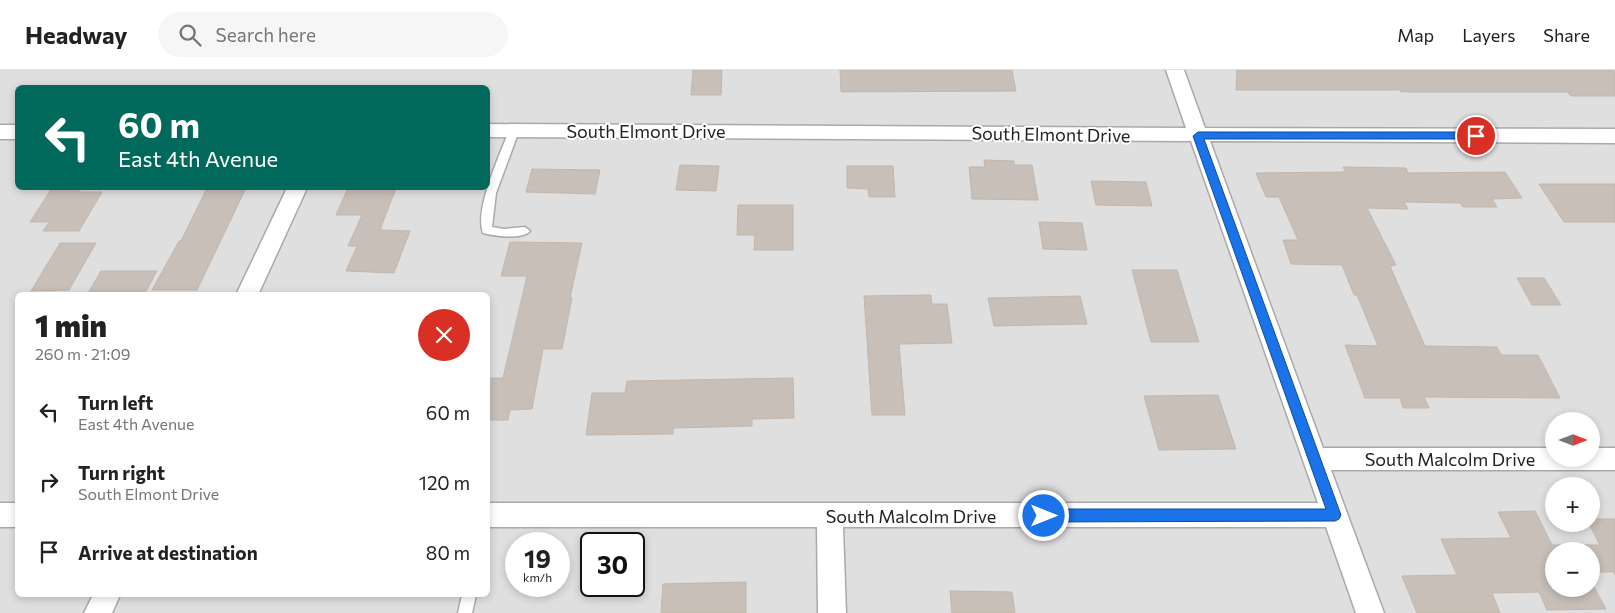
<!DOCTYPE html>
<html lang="en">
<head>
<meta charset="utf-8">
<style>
  body { margin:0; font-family:Commissioner,sans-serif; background:#f6f6f6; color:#222; height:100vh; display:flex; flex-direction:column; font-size:19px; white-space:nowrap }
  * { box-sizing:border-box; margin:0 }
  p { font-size:16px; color:#767676 }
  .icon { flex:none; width:28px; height:28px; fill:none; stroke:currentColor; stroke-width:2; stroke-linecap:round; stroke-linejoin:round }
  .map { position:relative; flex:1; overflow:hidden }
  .sheet { position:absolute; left:15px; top:222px; width:475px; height:305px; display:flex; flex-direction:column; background:#fff; border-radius:8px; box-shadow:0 2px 8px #0003 }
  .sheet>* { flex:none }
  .guide { position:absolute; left:15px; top:15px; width:475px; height:105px; border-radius:8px; box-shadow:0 2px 8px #0003; background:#00695c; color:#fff; overflow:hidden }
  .needle { width:32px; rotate:90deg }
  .tools { position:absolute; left:1545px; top:342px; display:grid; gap:10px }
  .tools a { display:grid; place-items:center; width:55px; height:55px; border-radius:50%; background:#fff; box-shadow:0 2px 8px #0003; font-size:25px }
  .speed { position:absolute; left:505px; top:462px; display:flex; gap:10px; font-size:25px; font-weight:700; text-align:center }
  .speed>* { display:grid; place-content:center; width:65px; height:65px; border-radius:50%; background:#fff; box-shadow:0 2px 8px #0003; line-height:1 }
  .speed small { font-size:12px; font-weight:400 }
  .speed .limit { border:2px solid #111; border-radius:8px; background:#fff; color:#111 }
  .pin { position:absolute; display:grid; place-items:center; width:42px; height:42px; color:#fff; margin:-21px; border:2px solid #fff; border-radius:50%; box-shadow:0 1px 5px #0007 }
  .me { position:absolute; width:55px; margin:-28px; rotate:90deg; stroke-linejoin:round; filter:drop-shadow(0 0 4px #0008) }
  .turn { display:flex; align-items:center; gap:18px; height:105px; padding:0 20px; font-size:22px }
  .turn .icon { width:65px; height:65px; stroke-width:2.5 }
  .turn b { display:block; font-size:35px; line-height:42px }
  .round { display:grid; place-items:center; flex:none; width:52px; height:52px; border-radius:26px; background:#f6f6f6 }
  .headline { display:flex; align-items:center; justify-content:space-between; height:85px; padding:0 20px }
  h1 { font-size:30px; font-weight:800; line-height:38px }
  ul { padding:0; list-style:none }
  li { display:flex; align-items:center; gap:15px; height:70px; padding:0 20px }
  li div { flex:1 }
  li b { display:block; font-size:19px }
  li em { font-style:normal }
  header { display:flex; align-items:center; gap:30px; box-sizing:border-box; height:70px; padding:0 25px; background:#fff; border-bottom:1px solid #e0e0e0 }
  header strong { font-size:24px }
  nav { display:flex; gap:28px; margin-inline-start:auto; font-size:18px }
  .search { width:350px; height:45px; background:#f6f6f6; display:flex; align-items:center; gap:12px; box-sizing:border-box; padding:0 18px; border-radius:28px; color:#767676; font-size:19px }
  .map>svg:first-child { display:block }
</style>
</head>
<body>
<header>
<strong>Headway</strong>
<div class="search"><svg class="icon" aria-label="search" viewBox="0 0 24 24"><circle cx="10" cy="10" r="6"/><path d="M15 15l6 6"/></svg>Search here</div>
<nav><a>Map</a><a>Layers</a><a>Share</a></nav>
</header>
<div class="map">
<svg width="1615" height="543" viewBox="0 0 1615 543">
  <rect width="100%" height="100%" fill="#f2efe9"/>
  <!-- residential -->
  <path fill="#e0dfdf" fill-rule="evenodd" d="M 0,0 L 1615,0 L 1615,543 L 0,543 ZM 18,18 L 488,18 L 488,118 L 18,118 ZM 18,225 L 488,225 L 488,525 L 18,525 ZM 1554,351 L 1591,351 L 1591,389 L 1554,389 ZM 1554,416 L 1591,416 L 1591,454 L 1554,454 ZM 516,474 L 559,474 L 559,516 L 516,516 ZM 591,474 L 634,474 L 634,516 L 591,516 ZM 1554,481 L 1591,481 L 1591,519 L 1554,519 Z"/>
  <!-- building -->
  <g fill="#c7bfb8" stroke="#c4b6ab">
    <polygon points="693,0 722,0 721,25 691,25"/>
    <polygon points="840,0 1012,0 1016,21 841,22"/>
    <polygon points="1237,0 1603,0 1615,1 1615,26 1571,26 1567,22 1401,22 1398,17 1398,20 1236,20"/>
    <polygon points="984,90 1014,91 1014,95 1032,95 1038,130 972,129 969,97 985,97"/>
    <polygon points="680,95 719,96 716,121 676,120"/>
    <polygon points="847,96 893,96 895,127 869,127 868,119 847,118"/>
    <polygon points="1343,97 1406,98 1408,103 1505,102 1522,128 1492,129 1497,137 1463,137 1460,133 1404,132 1408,139 1367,138 1396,195 1390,196 1425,276 1497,277 1501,285 1538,285 1560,328 1424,327 1429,338 1403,338 1400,328 1365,328 1345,275 1378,276 1357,225 1354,225 1342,195 1291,194 1283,170 1298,170 1279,127 1266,127 1256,103 1346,102"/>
    <polygon points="532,99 600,100 595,124 526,122"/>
    <polygon points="1091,111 1146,112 1152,136 1096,135"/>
    <polygon points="1539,114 1615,114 1615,152 1564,152"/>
    <polygon points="52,118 82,118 79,122 102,122 79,161 43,161 49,152 30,152"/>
    <polygon points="207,118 246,118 197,220 152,220 179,171 181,171"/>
    <polygon points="348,118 396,118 380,160 410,161 394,203 346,201 357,176 348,176 362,145 336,145"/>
    <polygon points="738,135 793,135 793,180 754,180 755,165 737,165"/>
    <polygon points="1039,152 1082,153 1087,180 1043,179"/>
    <polygon points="510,172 582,173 570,228 572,228 562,279 543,279 532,339 510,340 508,350 488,350 488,308 503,308 527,206 501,206"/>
    <polygon points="60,173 96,173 69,220 31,221"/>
    <polygon points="1132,200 1177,200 1199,272 1151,272"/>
    <polygon points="101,201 157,201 144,225 87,225"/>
    <polygon points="1517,208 1544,208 1561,235 1532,235"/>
    <polygon points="931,225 932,234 947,234 952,273 899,274 905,345 872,345 864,226"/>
    <polygon points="1080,226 1087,254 994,256 988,228"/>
    <polygon points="793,308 794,348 752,349 752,356 673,358 673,364 586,365 592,323 625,323 627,311"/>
    <polygon points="1218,325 1236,379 1159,380 1144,326"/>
    <polygon points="1535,441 1552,475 1600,475 1589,454 1591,454 1591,449 1615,449 1615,505 1614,502 1591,502 1591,481 1554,481 1554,519 1591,519 1591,512 1606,539 1547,540 1539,522 1492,523 1500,543 1417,543 1402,506 1457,505 1441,469 1511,468 1498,442"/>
    <polygon points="746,512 746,543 661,543 663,514"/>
    <polygon points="950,521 1012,522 1015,543 952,543"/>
  </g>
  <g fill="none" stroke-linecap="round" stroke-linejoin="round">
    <!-- service casing -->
    <g stroke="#a9a9a9" stroke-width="3">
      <g id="service">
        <path d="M 514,58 L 519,61 L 496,123 L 492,157 L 504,159 L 525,157 L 530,161 C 523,170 494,166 483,163 C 474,140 500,84 509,61 Z"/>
        <polygon points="462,525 476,525 472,543 458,543"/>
      </g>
    </g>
    <!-- minor casing -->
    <g stroke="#a9a9a9" stroke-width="3">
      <g id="minor">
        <polygon points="1166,0 1184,0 1205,58 1615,59 1615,73 1210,71 1323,378 1554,378 1554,389 1591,389 1591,378 1615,378 1615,400 1331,400 1384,543 1356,543 1326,457 843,457 846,543 818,543 817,457 488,457 488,433 1318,433 1191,71 488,67 488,54 1186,58"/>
        <rect x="0" y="55" width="18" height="14"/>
        <polygon points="287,118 307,118 258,225 236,225"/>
        <rect x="0" y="433" width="18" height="24"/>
        <polygon points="93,525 120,525 112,543 84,543"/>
      </g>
    </g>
    <!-- service -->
    <use href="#service" fill="#fff" fill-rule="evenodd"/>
    <!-- minor -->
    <use href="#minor" fill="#fff" fill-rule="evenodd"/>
  </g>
  <!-- route -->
  <polygon fill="#1a73e8" stroke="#114b97" points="1198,62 1476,62 1481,66 1476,69 1204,69 1341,445 1339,449 1335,451 1044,452 1039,450 1037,446 1039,441 1044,439 1326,439 1193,66"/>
  <g text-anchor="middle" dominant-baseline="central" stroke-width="4" stroke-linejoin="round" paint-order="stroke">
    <!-- street labels -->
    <g font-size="18" fill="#222" stroke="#fff">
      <text x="646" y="61">South Elmont Drive</text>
      <text transform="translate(1051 64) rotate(1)">South Elmont Drive</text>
      <text x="1450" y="389">South Malcolm Drive</text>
      <text x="911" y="446">South Malcolm Drive</text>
    </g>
  </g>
</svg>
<div class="tools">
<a><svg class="needle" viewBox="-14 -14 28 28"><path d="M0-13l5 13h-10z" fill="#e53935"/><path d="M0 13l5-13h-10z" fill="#767676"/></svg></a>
<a>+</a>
<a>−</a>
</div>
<div class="speed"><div>19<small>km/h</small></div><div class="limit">30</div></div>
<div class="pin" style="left:1476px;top:66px;background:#d93025"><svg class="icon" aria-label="arrive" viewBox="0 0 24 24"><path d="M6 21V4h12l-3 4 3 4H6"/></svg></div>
<svg class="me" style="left:1044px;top:446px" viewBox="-20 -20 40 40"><circle r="17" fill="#1a73e8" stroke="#fff" stroke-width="3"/><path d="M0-11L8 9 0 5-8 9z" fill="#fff"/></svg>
<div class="guide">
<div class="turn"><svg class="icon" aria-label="left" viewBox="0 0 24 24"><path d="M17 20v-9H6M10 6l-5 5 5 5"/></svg><div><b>60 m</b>East 4th Avenue</div></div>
</div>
<section class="sheet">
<div class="headline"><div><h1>1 min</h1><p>260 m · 21:09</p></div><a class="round" style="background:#d93025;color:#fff"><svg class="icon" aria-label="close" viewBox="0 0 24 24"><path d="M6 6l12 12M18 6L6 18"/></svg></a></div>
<ul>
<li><svg class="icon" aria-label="left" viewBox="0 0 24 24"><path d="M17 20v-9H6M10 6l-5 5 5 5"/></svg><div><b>Turn left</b><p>East 4th Avenue</p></div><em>60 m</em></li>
<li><svg class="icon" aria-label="right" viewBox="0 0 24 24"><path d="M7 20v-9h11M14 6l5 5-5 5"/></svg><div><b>Turn right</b><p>South Elmont Drive</p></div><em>120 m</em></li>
<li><svg class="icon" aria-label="arrive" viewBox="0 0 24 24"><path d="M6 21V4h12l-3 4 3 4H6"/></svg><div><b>Arrive at destination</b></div><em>80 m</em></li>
</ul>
</section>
</div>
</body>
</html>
